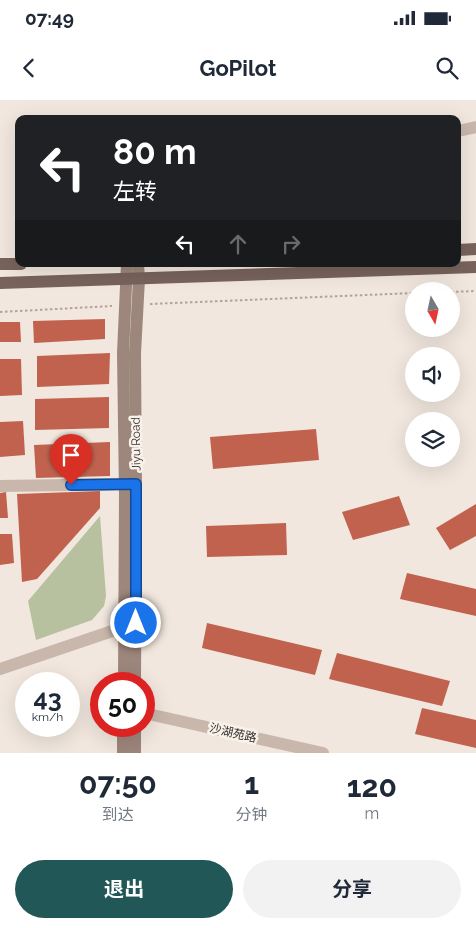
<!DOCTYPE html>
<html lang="zh">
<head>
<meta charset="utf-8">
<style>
  body { margin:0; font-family:Raleway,"Noto Sans SC",sans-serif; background:#f2f2f3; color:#1f2937; height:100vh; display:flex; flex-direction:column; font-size:19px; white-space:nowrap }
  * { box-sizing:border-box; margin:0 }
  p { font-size:16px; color:#747a83 }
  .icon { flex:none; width:28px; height:28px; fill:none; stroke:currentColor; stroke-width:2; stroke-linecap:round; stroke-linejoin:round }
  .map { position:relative; height:653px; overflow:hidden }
  .drawer { display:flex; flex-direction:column; background:#fff; flex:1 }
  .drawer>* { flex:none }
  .hud { position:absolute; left:15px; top:15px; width:446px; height:152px; border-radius:10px; box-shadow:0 5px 20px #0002; background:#202124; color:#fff; overflow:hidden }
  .needle { width:32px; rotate:171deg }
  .tools { position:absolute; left:405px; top:182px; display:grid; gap:10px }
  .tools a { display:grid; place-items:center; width:55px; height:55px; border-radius:50%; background:#fff; box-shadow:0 5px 20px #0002; font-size:25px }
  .speed { position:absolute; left:15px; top:572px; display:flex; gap:10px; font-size:25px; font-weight:700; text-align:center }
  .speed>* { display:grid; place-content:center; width:65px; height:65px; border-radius:50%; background:#fff; box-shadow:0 5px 20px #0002; line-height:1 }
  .speed small { font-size:12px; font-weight:400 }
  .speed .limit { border:8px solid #d22; background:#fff; color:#111 }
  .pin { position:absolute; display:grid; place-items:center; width:42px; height:42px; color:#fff; margin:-51px -21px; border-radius:50% 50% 50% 0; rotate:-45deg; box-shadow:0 0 5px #0007 }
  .pin .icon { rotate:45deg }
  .me { position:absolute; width:55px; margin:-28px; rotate:0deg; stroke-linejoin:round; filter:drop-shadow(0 0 4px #0008) }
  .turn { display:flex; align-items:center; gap:18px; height:105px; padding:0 15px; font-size:22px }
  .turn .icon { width:65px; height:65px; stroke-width:2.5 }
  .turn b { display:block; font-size:35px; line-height:42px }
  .lanes { display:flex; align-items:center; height:48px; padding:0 15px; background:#0003; justify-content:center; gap:25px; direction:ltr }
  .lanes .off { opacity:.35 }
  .eta { display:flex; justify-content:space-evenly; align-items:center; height:85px; text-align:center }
  .eta b { font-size:30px; font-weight:700; line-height:35px }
  .button { display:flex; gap:10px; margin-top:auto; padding:10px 15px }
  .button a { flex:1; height:58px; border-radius:30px; background:#215757; color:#fff; font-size:20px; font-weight:700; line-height:58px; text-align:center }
  .button a+a { background:#f2f2f3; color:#1f2937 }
  .status { display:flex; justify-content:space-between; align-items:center; height:35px; padding:0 25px; background:#fff; direction:ltr }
  .status svg { height:14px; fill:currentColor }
  header { display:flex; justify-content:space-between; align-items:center; height:65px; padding:0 15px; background:#fff; font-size:22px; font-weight:700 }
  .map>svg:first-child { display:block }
</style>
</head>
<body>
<div class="status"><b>07:49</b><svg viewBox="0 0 49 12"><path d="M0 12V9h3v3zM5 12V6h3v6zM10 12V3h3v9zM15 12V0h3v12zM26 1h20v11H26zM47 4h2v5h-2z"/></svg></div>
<header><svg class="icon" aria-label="back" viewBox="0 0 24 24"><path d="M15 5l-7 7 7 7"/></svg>GoPilot<svg class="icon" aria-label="search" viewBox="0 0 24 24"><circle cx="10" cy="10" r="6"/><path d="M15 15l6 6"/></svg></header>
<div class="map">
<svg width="476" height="653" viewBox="0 0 476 653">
  <rect width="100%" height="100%" fill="#f1e7de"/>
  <!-- green -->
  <polygon fill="#b7c09f" points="100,416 106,496 104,506 92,520 36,540 28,501"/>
  <!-- building -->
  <g fill="#c0624e">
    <polygon points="105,219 105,239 34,243 33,221"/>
    <polygon points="0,222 20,222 21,242 0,242"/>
    <polygon points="110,253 109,284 37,287 37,256"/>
    <polygon points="0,259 21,259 22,295 0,296"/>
    <polygon points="109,297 109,328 35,330 35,299"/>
    <polygon points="23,321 25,355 0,357 0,322"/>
    <polygon points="316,329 319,360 213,369 210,337"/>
    <polygon points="110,342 110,376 36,378 34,345"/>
    <polygon points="100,391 100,408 37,479 22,482 17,394"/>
    <polygon points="6,392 8,418 0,418 0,393"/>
    <polygon points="399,396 410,425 353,440 342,412"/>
    <polygon points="476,404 476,436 450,450 436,428"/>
    <polygon points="286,423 287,455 207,457 206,426"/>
    <polygon points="0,434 12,434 14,463 0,465"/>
    <polygon points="407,473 476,489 476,516 400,499"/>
    <polygon points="207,523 322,550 315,575 202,548"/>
    <polygon points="337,553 450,581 442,606 329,579"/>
    <polygon points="422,608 476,620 476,648 415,634"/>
  </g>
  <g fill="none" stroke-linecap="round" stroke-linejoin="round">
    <!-- path -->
    <g stroke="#b5a195" stroke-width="2" stroke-dasharray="2.5 2.5" stroke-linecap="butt">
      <polyline points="451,192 476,191"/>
      <polyline points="150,204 414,193"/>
      <polyline points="0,212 112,206"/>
    </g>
    <!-- minor -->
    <g stroke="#c9b7ab" stroke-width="12">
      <polyline points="458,31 476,27"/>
      <polyline points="0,386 136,384"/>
    </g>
    <!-- tertiary -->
    <g stroke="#c9b7ab" stroke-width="12">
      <polyline points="0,569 133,524"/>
      <polyline points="144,613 323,653"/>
    </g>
    <!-- secondary -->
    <g stroke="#9d867c" stroke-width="12">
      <polyline points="124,584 125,395 123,253 127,164"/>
      <polyline points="135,584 136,395 135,253 139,179 138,164"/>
      <polyline points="123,653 123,626"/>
      <polyline points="135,653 135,626"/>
    </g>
    <!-- primary -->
    <g stroke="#78635c" stroke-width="12">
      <polyline points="458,150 476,149"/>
      <polyline points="0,164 21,164"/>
      <polyline points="0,183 476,167"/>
    </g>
  </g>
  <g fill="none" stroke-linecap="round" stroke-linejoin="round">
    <!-- route casing -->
    <g stroke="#114b97" stroke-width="12">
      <polyline id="route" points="71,385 136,384 136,523"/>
    </g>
    <!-- route -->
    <use href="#route" stroke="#1a73e8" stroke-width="9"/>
  </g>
  <g text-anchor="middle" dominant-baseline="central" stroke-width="5" stroke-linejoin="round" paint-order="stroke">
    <!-- street labels -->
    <g font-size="12" fill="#372d2a" stroke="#f9f2eb">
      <text transform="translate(136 344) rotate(-91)">Jiyu Road</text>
      <text transform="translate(233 633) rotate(13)">沙湖苑路</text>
    </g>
  </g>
</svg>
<div class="tools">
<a><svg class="needle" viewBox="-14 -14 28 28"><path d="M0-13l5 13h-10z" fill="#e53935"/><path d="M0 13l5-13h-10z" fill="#747a83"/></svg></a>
<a><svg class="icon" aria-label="sound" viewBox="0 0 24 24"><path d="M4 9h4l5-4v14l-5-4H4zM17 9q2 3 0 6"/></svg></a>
<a><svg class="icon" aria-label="layers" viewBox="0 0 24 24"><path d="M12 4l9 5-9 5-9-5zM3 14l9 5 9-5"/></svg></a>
</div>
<div class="speed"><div>43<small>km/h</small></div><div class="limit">50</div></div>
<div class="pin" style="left:71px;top:385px;background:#d93025"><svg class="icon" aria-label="arrive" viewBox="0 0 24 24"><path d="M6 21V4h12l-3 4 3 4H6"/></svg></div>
<svg class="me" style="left:136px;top:523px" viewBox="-20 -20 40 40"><circle r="17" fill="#1a73e8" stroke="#fff" stroke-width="3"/><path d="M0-11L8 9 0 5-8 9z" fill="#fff"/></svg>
<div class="hud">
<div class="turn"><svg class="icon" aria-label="left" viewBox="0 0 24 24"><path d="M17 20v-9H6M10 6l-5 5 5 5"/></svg><div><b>80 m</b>左转</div></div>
<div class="lanes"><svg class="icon" aria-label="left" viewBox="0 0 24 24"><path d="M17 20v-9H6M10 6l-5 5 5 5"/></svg><svg class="icon off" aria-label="ahead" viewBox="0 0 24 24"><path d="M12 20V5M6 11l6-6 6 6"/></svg><svg class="icon off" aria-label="right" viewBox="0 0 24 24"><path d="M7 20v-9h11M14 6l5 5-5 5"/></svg></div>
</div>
</div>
<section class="drawer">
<div class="eta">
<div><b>07:50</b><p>到达</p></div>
<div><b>1</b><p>分钟</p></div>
<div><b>120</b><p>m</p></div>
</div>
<div class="button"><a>退出</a><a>分享</a></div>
</section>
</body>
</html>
